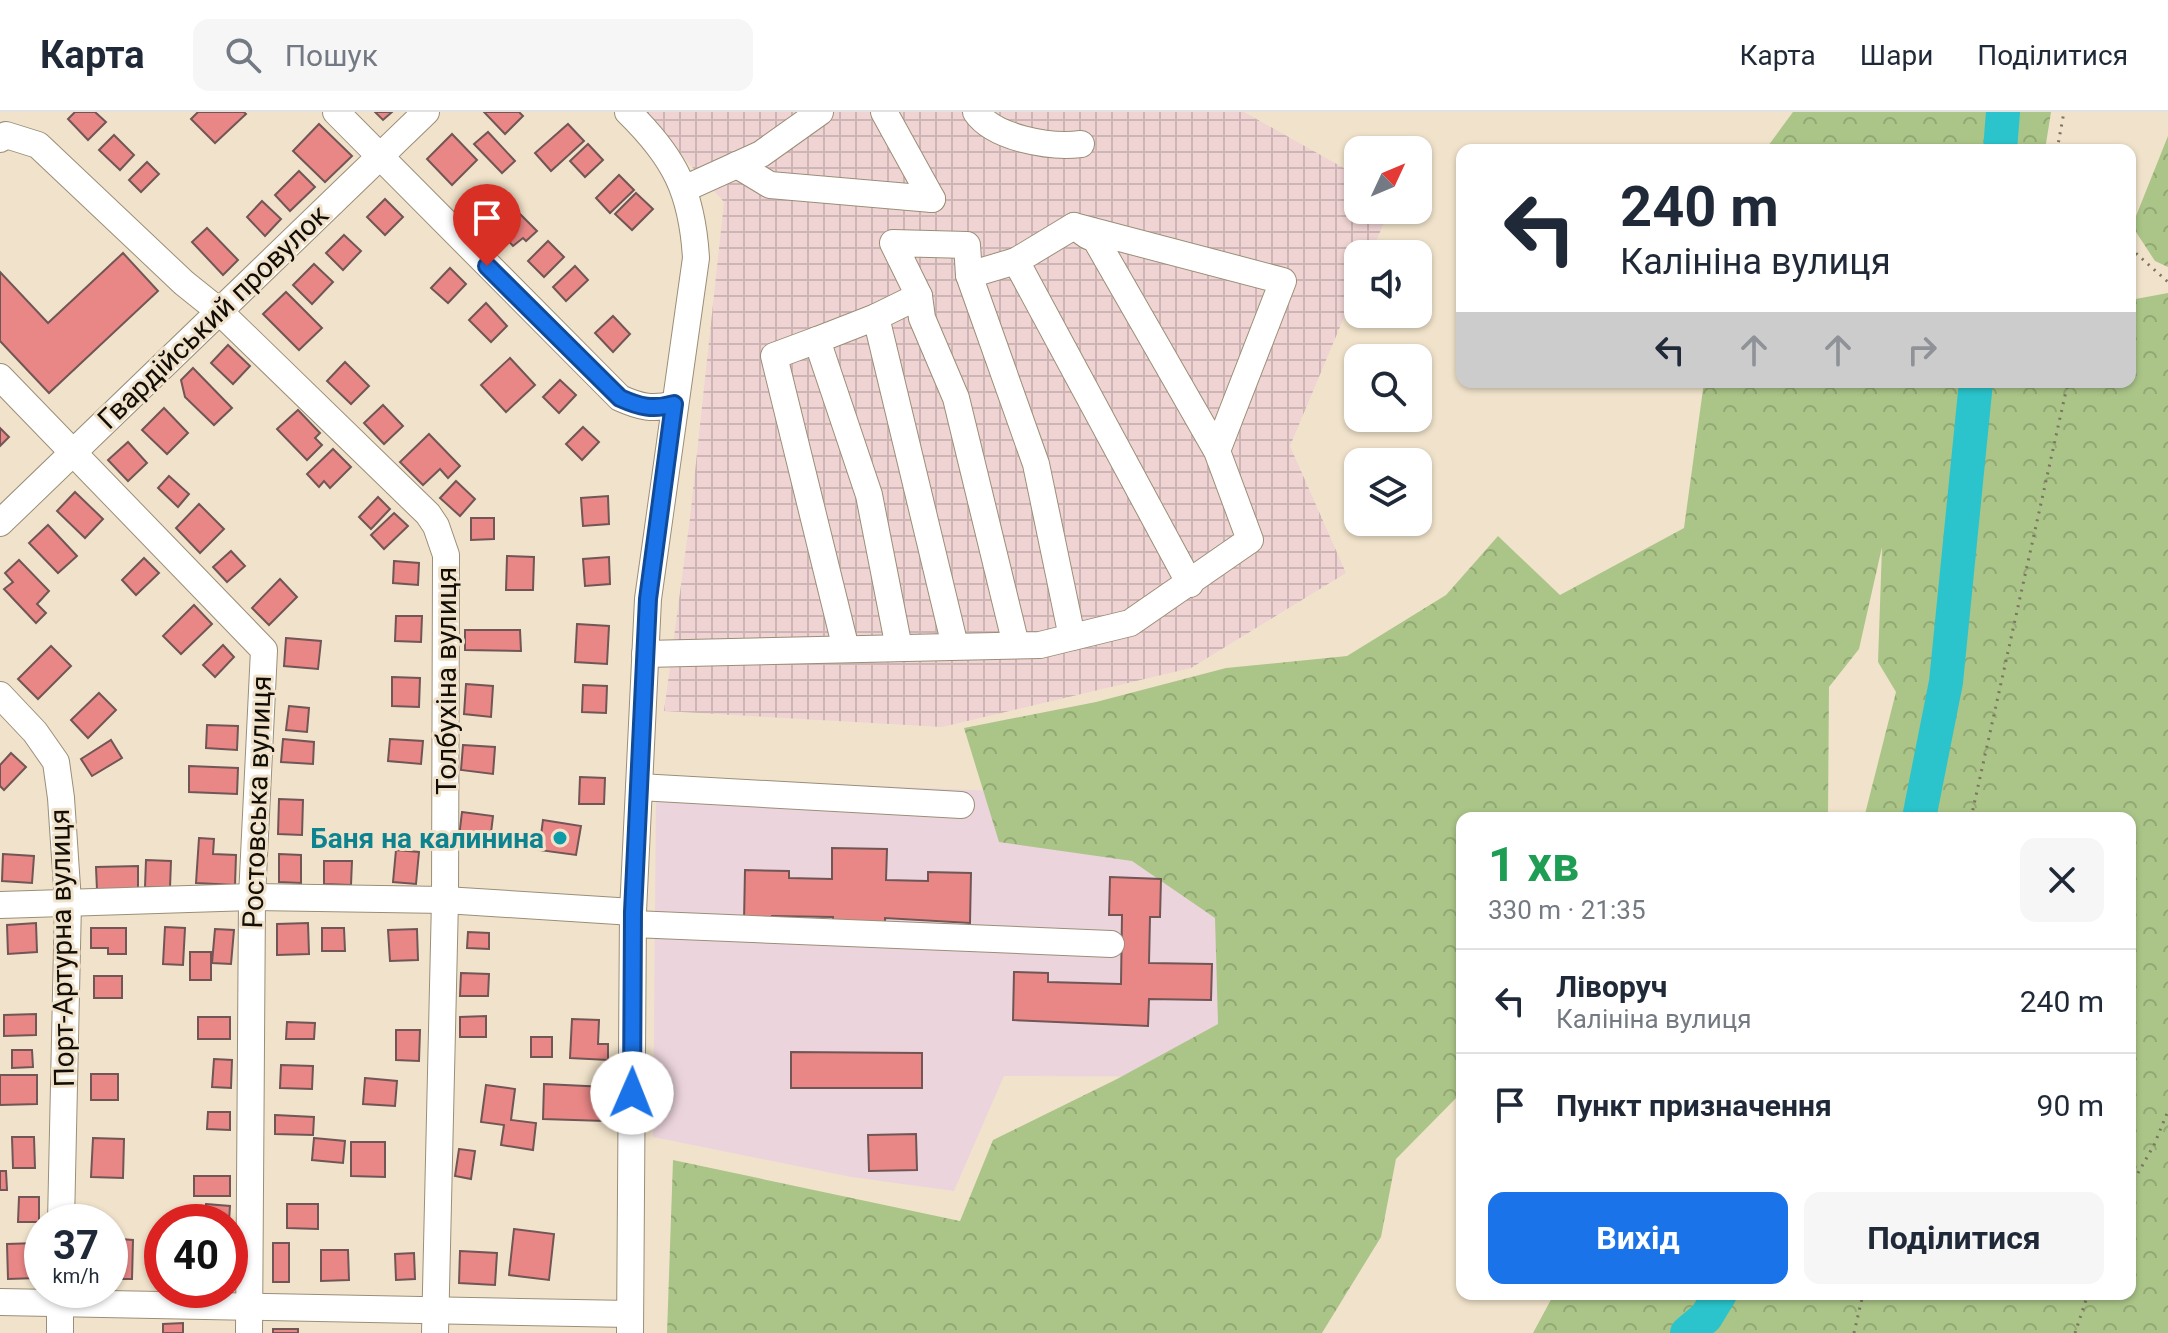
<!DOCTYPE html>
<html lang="uk">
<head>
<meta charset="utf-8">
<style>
  body { margin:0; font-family:Roboto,sans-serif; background:#f6f6f7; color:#1f2937; height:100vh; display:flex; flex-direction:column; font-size:30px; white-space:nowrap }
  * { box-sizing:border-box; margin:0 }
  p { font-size:26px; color:#747a83 }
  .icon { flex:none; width:44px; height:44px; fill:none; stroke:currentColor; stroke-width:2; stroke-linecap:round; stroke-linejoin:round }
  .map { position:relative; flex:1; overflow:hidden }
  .details { position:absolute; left:1456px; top:700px; width:680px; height:488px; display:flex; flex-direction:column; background:#fff; border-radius:16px; box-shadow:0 2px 6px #0004 }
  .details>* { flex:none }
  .top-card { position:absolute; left:1456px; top:32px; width:680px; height:244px; border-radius:16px; box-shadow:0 2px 6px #0004; background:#fff; color:#1f2937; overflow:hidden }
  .needle { width:52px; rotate:46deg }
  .tools { position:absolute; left:1344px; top:24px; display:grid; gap:16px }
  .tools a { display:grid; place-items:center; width:88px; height:88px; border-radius:16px; background:#fff; box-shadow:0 2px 6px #0004; font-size:40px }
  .speed { position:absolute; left:24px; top:1092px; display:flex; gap:16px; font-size:40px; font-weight:700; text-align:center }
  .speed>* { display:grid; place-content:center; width:104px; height:104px; border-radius:50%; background:#fff; box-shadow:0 2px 6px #0004; line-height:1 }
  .speed small { font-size:20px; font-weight:400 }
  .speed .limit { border:12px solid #d22; background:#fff; color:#111 }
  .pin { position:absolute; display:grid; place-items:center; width:68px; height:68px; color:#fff; margin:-82px -34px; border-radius:50% 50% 50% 0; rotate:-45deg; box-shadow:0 0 8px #0007 }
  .pin .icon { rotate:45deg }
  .me { position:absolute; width:88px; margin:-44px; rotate:1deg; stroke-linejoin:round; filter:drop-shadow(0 0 6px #0008) }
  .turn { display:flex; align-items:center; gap:28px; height:168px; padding:0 32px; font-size:36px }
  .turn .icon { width:104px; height:104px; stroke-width:2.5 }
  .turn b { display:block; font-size:56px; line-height:68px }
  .lanes { display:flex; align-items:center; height:76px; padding:0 32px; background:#0003; justify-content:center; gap:40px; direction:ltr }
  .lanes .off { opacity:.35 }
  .round { display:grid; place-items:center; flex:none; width:84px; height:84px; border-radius:16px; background:#f6f6f7 }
  .overview { display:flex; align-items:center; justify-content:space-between; height:136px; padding:0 32px }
  h1 { font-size:48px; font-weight:700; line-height:60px; color:#1e9e55 }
  .button { display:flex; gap:16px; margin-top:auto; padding:16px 32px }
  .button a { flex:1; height:92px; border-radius:16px; background:#1a73e8; color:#fff; font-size:32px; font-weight:700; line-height:92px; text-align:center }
  .button a+a { background:#f6f6f7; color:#1f2937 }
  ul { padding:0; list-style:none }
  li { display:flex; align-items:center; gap:24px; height:104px; padding:0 32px; border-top:2px solid #e0e1e3 }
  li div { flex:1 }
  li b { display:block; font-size:30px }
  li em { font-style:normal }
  header { display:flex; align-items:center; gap:48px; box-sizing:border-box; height:112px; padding:0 40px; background:#fff; border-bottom:2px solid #e0e1e3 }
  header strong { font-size:38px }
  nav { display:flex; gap:44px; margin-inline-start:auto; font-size:28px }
  .search { width:560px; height:72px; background:#f6f6f7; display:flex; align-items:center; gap:20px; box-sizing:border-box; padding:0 28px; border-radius:16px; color:#747a83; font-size:30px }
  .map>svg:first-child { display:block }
</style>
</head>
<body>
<header>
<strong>Карта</strong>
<div class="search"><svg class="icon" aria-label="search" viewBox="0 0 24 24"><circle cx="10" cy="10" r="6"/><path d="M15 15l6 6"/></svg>Пошук</div>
<nav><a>Карта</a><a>Шари</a><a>Поділитися</a></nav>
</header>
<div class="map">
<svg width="2168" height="1221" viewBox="0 0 2168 1221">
  <defs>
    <pattern id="industrial-grid" width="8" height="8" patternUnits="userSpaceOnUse" patternTransform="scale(2)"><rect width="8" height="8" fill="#efd4d3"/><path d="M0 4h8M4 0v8" fill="none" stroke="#ccb5b4"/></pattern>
    <pattern id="forest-crowns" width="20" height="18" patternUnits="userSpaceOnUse" patternTransform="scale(2)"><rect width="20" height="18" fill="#abc588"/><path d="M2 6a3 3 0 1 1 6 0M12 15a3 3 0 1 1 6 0" fill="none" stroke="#92a874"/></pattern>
  </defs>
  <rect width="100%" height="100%" fill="#f1e3cb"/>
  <!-- industrial -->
  <polygon fill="url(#industrial-grid)" points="642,0 1244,0 1358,64 1358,98 1389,98 1371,142 1358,142 1358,172 1290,334 1346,461 1191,556 942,615 664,599 690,406 724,90"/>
  <!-- medical -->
  <polygon fill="#ecd4dd" points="668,665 1225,689 1220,965 1004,964 954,1079 851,1065 653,1025 656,676"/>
  <!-- forest -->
  <g fill="url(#forest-crowns)">
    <polygon points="1793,0 2051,0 2045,38 1765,38"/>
    <polygon points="2168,24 2168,155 2155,149 2132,114"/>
    <polygon points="2168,181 2168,1221 1533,1221 1554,1182 2130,1182 2130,706 1864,706 1896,580 1878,550 1882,435 1859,537 1829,575 1828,706 1462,706 1462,980 1396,1047 1381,1125 1322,1221 667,1221 673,1048 960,1109 993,1028 1117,967 1218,912 1215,806 1132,749 999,730 964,616 1096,590 1226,556 1347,544 1446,483 1498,424 1560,483 1684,416 1704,270 2130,270 2130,188"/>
  </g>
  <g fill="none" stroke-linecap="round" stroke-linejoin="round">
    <!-- river -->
    <g stroke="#2bc4cc" stroke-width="34">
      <polyline points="2000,38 2003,0"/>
      <polyline points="1919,706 1946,570 1976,270"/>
      <polyline points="1687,1221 1706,1205 1720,1182"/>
    </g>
  </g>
  <!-- building -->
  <g fill="#e98786" stroke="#715655" stroke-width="2">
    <polygon points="75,0 95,0 106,10 88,28 68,7"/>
    <polygon points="198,0 244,0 246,2 215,31 191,7"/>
    <polygon points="375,0 392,0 383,8"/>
    <polygon points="484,0 519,0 523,4 505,22"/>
    <polygon points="319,12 352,44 325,70 293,39"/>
    <polygon points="568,12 584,29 551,59 535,41"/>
    <polygon points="488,20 515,49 502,61 474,32"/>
    <polygon points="452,22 477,48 452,73 427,47"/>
    <polygon points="114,23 134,43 120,58 99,38"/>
    <polygon points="588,32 603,48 585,65 570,49"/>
    <polygon points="147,50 159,62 141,80 129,68"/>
    <polygon points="299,59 315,75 290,99 275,83"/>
    <polygon points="619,63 634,78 610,101 596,86"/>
    <polygon points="497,79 514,96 493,118 475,100"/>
    <polygon points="636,81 653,97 632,118 615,102"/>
    <polygon points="385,87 403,105 385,123 367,105"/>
    <polygon points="262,89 281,107 265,124 247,105"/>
    <polygon points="518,100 537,119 526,129 523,126 513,134 499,119"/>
    <polygon points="207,116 238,148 223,163 192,130"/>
    <polygon points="344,123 361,139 343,158 326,141"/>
    <polygon points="548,129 564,145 544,165 528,149"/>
    <polygon points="123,141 158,179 49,281 0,229 0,160 48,211"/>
    <polygon points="314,152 333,170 312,192 293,173"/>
    <polygon points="575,154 588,168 566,189 553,175"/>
    <polygon points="450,156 466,172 448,191 431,176"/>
    <polygon points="286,180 322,216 299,238 263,202"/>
    <polygon points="486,191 507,214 491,230 469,208"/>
    <polygon points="613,204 630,222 613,240 595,221"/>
    <polygon points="228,233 250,254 233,272 211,251"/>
    <polygon points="510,246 535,273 506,300 481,273"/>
    <polygon points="345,250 369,274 351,292 327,269"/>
    <polygon points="193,256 232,296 214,313 185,285 181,268"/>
    <polygon points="560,268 576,283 559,301 543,285"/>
    <polygon points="383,293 403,314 384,332 364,311"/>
    <polygon points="164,296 188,321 167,342 142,318"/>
    <polygon points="298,298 320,321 315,326 322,333 307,348 277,317"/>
    <polygon points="583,315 599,330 582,348 566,332"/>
    <polygon points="0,316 9,325 0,334"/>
    <polygon points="429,322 460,354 448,366 440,357 423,373 400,350"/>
    <polygon points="128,330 147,351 128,369 108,348"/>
    <polygon points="333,337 351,355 330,376 324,369 319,375 307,362"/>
    <polygon points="169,364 189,382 178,395 158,376"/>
    <polygon points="456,369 475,387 460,404 440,386"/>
    <polygon points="75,380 103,407 85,426 57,399"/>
    <polygon points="608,384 609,412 583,414 581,386"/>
    <polygon points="378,385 390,397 371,417 359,405"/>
    <polygon points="199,392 224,417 200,441 176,416"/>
    <polygon points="394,401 408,414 384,437 371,423"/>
    <polygon points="471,406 494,406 494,427 471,428"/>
    <polygon points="48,413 77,444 58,461 29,431"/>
    <polygon points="231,439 245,454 227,470 213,455"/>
    <polygon points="507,444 534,445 533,478 506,478"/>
    <polygon points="609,445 610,472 585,474 583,447"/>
    <polygon points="144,446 159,461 136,483 122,468"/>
    <polygon points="19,448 49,479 37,492 46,501 36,511 4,477 13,470 5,461"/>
    <polygon points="394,449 419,451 418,473 393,471"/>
    <polygon points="280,467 297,485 269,513 252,496"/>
    <polygon points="194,493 212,512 181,542 163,524"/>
    <polygon points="396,504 422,504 421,530 395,529"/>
    <polygon points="577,512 609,514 607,552 575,550"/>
    <polygon points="465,518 520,518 521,539 465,538"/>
    <polygon points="286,526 321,529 318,557 284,554"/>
    <polygon points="223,533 234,545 215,565 203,553"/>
    <polygon points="51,534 71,554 38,587 18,567"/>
    <polygon points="392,565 420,566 419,595 392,594"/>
    <polygon points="466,572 493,574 491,605 464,602"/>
    <polygon points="583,573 607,574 606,601 582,600"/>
    <polygon points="99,581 116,598 88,626 71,608"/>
    <polygon points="289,594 309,596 307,620 286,618"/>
    <polygon points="207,613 238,614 237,638 206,636"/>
    <polygon points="283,627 314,630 313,652 281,650"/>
    <polygon points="390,627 423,629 421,652 388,649"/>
    <polygon points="111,628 122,646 92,664 81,647"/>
    <polygon points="463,633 495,635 493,662 461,658"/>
    <polygon points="11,641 26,655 4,678 0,674 0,653"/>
    <polygon points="189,654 238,656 237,682 189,680"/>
    <polygon points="580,665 605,666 604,692 579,692"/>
    <polygon points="279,687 303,688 302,723 278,722"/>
    <polygon points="462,700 493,704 490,729 459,725"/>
    <polygon points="543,708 581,714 576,743 539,738"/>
    <polygon points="199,726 214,727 213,742 236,743 235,773 196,771"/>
    <polygon points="832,736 887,737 886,768 928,769 928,760 971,761 970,811 885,806 885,811 833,810 833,805 772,804 772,810 744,809 745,758 789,759 789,766 832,767"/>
    <polygon points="396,738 419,740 416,772 393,770"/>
    <polygon points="3,742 34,744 32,771 2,769"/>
    <polygon points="279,742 301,743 301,771 279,770"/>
    <polygon points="146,748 171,749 170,776 145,775"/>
    <polygon points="324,749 352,749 351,773 324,772"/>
    <polygon points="138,754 138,777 97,778 96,755"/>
    <polygon points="1110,765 1161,767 1160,805 1150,805 1149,851 1212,852 1211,888 1149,887 1148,914 1013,908 1014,860 1048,861 1048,870 1121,872 1122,803 1109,803"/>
    <polygon points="36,811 37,840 8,842 7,813"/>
    <polygon points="308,811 309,842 277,843 277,812"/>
    <polygon points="165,815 185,816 183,853 163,852"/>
    <polygon points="91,816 126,816 126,842 108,842 108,836 91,836"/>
    <polygon points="322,816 344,816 345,839 322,839"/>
    <polygon points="215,817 234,818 231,852 212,851"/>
    <polygon points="417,817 418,848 390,849 388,818"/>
    <polygon points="468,820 489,821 489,837 467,836"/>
    <rect x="190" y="840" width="21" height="28"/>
    <polygon points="461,861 489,862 488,884 460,884"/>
    <rect x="94" y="864" width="28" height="22"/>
    <polygon points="36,902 36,923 4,924 4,903"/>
    <polygon points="486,904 486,925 460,925 460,905"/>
    <rect x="198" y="905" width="32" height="22"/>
    <polygon points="572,907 599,908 598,932 608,932 608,948 570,946"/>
    <polygon points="287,910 315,911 314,927 286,927"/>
    <polygon points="396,918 420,918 419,949 396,948"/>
    <rect x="531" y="925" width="21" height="20"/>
    <polygon points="12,938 32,938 33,955 12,956"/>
    <polygon points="791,940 922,941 922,976 791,976"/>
    <polygon points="214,947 232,948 231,976 212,975"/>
    <polygon points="281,953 313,954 312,977 280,976"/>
    <rect x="91" y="962" width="27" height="26"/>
    <polygon points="0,963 37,963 37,992 0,993"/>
    <polygon points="365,966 397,969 395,994 363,992"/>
    <polygon points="544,972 606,975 605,1009 543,1007"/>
    <polygon points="486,973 515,977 511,1008 536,1011 533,1038 501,1033 504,1013 481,1010"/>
    <polygon points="208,1000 230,1000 230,1018 207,1017"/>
    <polygon points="275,1003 314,1005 313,1023 275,1022"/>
    <polygon points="916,1022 917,1058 869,1059 868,1023"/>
    <polygon points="12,1025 34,1025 35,1056 13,1056"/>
    <polygon points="93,1026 124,1027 123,1066 91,1065"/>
    <polygon points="314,1026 345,1029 343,1051 312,1048"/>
    <polygon points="351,1030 385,1030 385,1065 351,1064"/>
    <polygon points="459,1037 475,1039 471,1067 455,1064"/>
    <polygon points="0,1059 6,1059 7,1078 0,1078"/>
    <rect x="194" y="1064" width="36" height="20"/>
    <polygon points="19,1085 39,1085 39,1110 18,1110"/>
    <polygon points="206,1092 230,1094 229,1109 205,1108"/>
    <polygon points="287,1092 318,1092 318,1117 287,1116"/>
    <polygon points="514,1117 554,1122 549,1168 509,1163"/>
    <polygon points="120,1127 133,1128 132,1167 120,1167 120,1151 111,1150 110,1166 110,1137 120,1138"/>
    <polygon points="37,1131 38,1166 8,1167 7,1132"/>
    <rect x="273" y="1131" width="16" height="39"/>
    <polygon points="230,1134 236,1135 234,1171 230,1171"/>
    <rect x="159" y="1135" width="3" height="32"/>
    <polygon points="321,1138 348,1138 349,1168 321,1169"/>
    <polygon points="460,1139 497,1141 495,1173 459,1171"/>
    <polygon points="414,1141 415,1167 396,1168 395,1142"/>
    <polygon points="183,1211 183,1221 163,1221 163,1212"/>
    <rect x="273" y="1217" width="25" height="4"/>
  </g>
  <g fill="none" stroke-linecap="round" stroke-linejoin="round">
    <!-- minor casing -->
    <g stroke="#9b8e77" stroke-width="28">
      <g id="minor">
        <path d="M 336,0 L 620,286 C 640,295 653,298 674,292"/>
        <path d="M 628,0 C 675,46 692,80 696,146 L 648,487 L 633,800 L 630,1221"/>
        <polyline points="884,0 932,87"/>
        <path d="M 976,0 C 994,26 1050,36 1081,32"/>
        <polyline points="0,27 6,23 38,33 184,171 219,199 428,402 436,414 446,443 445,788 435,1221"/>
        <polyline points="737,53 770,73 932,87"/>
        <polyline points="684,77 761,42 820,0"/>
        <polyline points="1088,124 1074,114 1016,149 1190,472"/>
        <polyline points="1016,149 969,163 1036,352 1072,525"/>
        <polyline points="919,184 893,131 967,133 969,163"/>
        <polyline points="876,205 817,228 869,383 899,536"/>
        <polyline points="817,228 774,244 846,537"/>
        <polyline points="0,265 264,538 252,785 249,1221"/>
        <polyline points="0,411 426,0"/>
        <polyline points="955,534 876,205 919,184 922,206 956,286 1016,533"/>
        <polyline points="645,542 1040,533 1130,511 1250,428 1217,339 1096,128 1074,114 1283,169 1217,339"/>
        <polyline points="0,583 35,620 56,650 61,686 68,790 61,1110"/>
        <polyline points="639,675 961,693"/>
        <polyline points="0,793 252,785 445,788 633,800"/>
        <polyline points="633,812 1111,832"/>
        <polyline points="0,1190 630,1202"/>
        <polyline points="60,1221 60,1178"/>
      </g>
    </g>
    <!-- path -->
    <g stroke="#7c7363" stroke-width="3" stroke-dasharray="2 6" stroke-linecap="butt">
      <polyline points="2057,38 2064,0"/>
      <polyline points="2130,136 2168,170"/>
      <polyline points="1971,706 2068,270"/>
      <polyline points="2130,1075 2154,1033 2168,999"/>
      <polyline points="1854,1221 1863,1182"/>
      <polyline points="2075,1221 2088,1182"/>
    </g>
    <!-- minor -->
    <use href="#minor" stroke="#fff" stroke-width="26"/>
  </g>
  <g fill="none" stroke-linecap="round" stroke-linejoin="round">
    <!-- route casing -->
    <g stroke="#114b97" stroke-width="20">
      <path id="route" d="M 487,154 L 620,286 C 640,295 653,298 674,292 L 648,487 L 633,800 L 632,981"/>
    </g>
    <!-- route -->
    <use href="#route" stroke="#1a73e8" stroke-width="14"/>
  </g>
  <!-- markers -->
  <circle fill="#0f9aa8" stroke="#f1e3cb" stroke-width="3" cx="560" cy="726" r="8"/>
  <g text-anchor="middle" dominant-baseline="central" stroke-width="6" stroke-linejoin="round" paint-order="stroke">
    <!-- street labels -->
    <g font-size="28" fill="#120e06" stroke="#f1e3cb">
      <text transform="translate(213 205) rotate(-44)">Гвардійський провулок</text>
      <text transform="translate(446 569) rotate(-90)">Толбухіна вулиця</text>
      <text transform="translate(257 690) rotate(-88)">Ростовська вулиця</text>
      <text transform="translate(62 836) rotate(-91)">Порт-Артурна вулиця</text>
    </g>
    <!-- culture labels -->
    <g font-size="28" font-weight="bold" fill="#0d838f" stroke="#f1e3cb" text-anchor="end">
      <text x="544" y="726">Баня на калинина</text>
    </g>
  </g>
</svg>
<div class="tools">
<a><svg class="needle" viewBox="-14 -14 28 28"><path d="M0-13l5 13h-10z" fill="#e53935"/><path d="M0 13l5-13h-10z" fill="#747a83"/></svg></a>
<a><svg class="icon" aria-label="sound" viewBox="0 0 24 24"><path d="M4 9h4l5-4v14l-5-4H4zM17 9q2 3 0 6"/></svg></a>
<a><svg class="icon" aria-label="search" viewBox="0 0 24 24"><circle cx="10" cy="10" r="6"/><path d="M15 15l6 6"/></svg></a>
<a><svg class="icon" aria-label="layers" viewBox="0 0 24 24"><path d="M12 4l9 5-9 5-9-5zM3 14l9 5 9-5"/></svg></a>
</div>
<div class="speed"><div>37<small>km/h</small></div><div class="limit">40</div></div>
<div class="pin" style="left:487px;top:154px;background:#d93025"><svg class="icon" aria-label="arrive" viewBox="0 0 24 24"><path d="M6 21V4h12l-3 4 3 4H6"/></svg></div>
<svg class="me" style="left:632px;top:981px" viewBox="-20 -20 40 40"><circle r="19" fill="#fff"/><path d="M0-13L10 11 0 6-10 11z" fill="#1a73e8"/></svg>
<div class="top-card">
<div class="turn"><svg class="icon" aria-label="left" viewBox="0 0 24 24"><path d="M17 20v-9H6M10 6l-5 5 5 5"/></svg><div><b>240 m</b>Калініна вулиця</div></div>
<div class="lanes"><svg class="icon" aria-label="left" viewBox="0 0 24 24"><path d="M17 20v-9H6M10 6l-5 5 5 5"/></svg><svg class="icon off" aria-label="ahead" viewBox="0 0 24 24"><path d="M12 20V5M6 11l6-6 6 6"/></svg><svg class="icon off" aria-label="ahead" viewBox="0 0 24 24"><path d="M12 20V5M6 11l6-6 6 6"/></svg><svg class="icon off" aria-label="right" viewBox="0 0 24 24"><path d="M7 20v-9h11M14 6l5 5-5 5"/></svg></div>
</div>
<section class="details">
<div class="overview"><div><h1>1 хв</h1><p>330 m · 21:35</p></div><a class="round"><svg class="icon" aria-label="close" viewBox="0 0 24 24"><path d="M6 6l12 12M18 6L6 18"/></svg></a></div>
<ul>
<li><svg class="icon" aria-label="left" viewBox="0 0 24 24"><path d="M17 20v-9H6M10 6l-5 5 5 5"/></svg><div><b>Ліворуч</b><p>Калініна вулиця</p></div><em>240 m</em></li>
<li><svg class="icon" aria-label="arrive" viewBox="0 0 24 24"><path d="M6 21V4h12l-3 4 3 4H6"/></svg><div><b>Пункт призначення</b></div><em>90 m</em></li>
</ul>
<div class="button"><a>Вихід</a><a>Поділитися</a></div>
</section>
</div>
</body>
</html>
